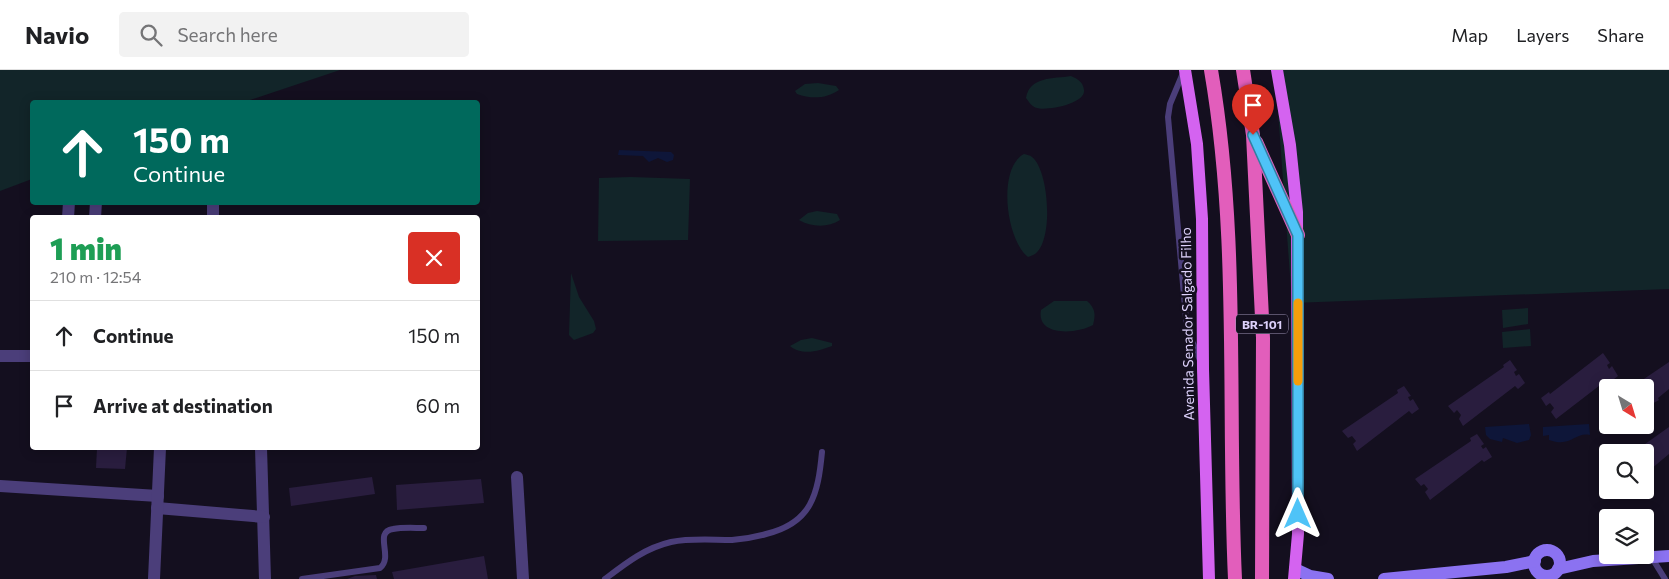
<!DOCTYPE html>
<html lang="en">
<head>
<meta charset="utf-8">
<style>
  body { margin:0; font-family:Commissioner,sans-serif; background:#f2f2f2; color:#202124; height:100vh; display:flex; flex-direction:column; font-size:19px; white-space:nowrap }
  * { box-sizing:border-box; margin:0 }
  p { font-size:16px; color:#757577 }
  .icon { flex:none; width:28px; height:28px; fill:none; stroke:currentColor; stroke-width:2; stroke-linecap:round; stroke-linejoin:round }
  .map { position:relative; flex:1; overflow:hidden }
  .details { position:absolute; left:30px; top:145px; width:450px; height:235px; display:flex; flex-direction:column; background:#fff; border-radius:5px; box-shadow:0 2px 12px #0003 }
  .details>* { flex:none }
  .guide { position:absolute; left:30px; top:30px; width:450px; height:105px; border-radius:5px; box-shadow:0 2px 12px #0003; background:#00695c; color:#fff; overflow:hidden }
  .needle { width:32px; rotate:142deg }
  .tools { position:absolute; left:1599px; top:309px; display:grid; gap:10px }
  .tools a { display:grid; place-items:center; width:55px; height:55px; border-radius:5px; background:#fff; box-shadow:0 2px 12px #0003; font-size:25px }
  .pin { position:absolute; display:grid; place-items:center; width:42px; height:42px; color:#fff; margin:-51px -21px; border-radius:50% 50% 50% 0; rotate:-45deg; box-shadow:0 0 5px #0007 }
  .pin .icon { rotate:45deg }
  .me { position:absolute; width:55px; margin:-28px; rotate:0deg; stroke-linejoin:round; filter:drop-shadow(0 0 4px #0008) }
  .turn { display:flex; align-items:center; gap:18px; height:105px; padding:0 20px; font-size:22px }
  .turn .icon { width:65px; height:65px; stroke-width:2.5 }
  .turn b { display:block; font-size:35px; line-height:42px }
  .round { display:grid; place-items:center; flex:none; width:52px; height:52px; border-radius:5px; background:#f2f2f2 }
  .summary { display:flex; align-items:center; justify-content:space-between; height:85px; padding:0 20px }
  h1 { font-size:30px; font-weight:800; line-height:38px; color:#1e9e55 }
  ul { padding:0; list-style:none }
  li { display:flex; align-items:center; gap:15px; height:70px; padding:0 20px; border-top:1px solid #e0e0e0 }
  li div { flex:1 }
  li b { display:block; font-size:19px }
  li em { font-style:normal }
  header { display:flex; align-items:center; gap:30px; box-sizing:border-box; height:70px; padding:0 25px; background:#fff; border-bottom:1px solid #e0e0e0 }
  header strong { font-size:24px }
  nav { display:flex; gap:28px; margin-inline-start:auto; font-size:18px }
  .search { width:350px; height:45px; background:#f2f2f2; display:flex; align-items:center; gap:12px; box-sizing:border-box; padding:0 18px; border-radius:5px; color:#757577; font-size:19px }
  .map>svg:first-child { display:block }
</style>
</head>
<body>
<header>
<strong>Navio</strong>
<div class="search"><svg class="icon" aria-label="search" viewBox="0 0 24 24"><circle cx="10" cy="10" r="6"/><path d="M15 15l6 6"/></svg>Search here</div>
<nav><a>Map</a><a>Layers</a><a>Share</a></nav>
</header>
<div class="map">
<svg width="1669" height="509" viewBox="0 0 1669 509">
  <rect width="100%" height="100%" fill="#140f1f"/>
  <!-- green -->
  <g fill="#122529">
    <polygon points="0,0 340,0 244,32 32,32 32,109 0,121"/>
    <polygon points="1275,0 1669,0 1669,219 1292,233"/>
    <path d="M 1071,6 C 1078,9 1083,12 1084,20 C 1086,34 1046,41 1037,38 C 1032,37 1029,32 1026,28 C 1030,6 1053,9 1071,6 Z"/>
    <path d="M 818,13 L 836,16 L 839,20 C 826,29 811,29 797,24 L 795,21 L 805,14 Z"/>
    <path d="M 1024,84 C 1027,85 1030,85 1032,87 C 1049,100 1054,171 1035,184 C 1033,185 1031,186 1028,187 C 1006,170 997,98 1024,84 Z"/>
    <polygon points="631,107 690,109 688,170 598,171 599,108"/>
    <path d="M 817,141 L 837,144 L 840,150 C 828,158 811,157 799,150 L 808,143 Z"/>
    <polygon points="571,203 579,227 594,251 596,259 593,263 574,270 569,265"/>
    <path d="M 1054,231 L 1087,231 C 1095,238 1096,244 1093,255 C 1077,264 1036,267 1041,240 Z"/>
    <polygon points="1528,238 1528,254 1503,258 1502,240"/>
    <polygon points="1530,259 1531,276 1503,278 1502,262"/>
    <path d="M 812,268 L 832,273 L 832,276 C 819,281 802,286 790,276 L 801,270 Z"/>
  </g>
  <!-- water -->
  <g fill="#0e1639">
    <polygon points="619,80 671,82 674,85 673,90 667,92 658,88 649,92 643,86 618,85"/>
    <polygon points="1529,354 1531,365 1529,370 1517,373 1503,368 1502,372 1490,369 1486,365 1485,357"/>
    <path d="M 1589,354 L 1590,365 C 1574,362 1572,378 1549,370 L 1549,365 L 1543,366 L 1543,357 Z"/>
  </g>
  <!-- building -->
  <g fill="#291d3e">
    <polygon points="1603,283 1610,293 1607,295 1609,299 1612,296 1618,306 1610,312 1608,309 1556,349 1551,342 1554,338 1550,333 1546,336 1541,328 1549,322 1550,324"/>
    <polygon points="1510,290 1517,300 1514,302 1516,306 1519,304 1525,313 1518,319 1515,316 1463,356 1459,349 1461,345 1457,340 1454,343 1448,336 1504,297 1503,295"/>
    <polygon points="1669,292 1669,319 1658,328 1659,330 1650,335 1645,328 1648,325 1645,318 1637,318 1635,315"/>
    <polygon points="1404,316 1411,326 1408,327 1410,331 1413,329 1419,339 1412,344 1409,341 1357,381 1353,374 1356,371 1352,366 1348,368 1342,361 1398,323 1397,320"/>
    <polygon points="1669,357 1669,384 1645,404 1645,382 1631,382 1636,378 1638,379"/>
    <polygon points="1477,364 1484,374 1481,376 1483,379 1486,377 1492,387 1484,392 1482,390 1430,430 1425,422 1428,419 1424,414 1421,416 1415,409 1471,371 1470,368"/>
    <polygon points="97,378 127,378 125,399 96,398"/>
    <polygon points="372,407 375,424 291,436 289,418"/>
    <polygon points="481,409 484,433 397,440 396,415"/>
    <polygon points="484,486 488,509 394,509 392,502"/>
    <polygon points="376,505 377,509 347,509 355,506"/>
  </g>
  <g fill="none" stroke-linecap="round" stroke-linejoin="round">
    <!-- service -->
    <g stroke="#4b3e7a" stroke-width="6">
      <polyline points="1183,3 1170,34 1168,47 1187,259 1200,290"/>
      <polyline points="1652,488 1665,509"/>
      <path d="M 302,509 L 380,498 C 394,487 373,462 393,459 C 403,457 414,458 424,458"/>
      <path d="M 605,509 C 626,493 645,478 671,472 C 691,468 711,470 732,470 C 743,469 755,467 766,464 C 812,453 818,424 822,382"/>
    </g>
    <!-- minor -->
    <g stroke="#4b3e7a" stroke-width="12">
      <polyline points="68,148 69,132"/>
      <polyline points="95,148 96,132"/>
      <polyline points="213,148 213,132"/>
      <polyline points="0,286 32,286"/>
      <polyline points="261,378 265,509"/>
      <polyline points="517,407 523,509"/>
      <polyline points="0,416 158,426"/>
      <polyline points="157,438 264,447"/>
      <polyline points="154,509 160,378"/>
    </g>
    <!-- secondary -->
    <g stroke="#8b72f1" stroke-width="12">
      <circle cx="1547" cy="493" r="13"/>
      <polyline points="1295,499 1310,506 1328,509"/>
      <polyline points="1558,499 1593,491 1669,486"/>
      <polyline points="1384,509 1506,497 1535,491"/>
    </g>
    <!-- primary -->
    <g stroke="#d463f0" stroke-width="12">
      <polyline points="1185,0 1197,74 1202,149 1203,299 1209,509"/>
      <polyline points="1277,0 1290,75 1297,142 1298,464 1294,509"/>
    </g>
    <!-- trunk -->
    <g stroke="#e25ebb" stroke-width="14">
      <path d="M 1211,0 C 1240,168 1227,339 1235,509"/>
      <polyline points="1243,0 1253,65 1263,268 1262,509"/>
      <polyline points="1256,72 1298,165"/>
    </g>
  </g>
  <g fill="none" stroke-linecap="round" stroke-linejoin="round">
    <!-- route casing -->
    <g stroke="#337fa1" stroke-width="12">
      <polyline id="route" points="1253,65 1298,165 1298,444"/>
    </g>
    <!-- route -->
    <use href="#route" stroke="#4fc3f7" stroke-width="9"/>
    <!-- slow -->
    <polyline stroke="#f59e0b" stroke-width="9" points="1298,233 1298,311"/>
  </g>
  <g text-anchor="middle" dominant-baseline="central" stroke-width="5" stroke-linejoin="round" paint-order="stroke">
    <!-- shield labels -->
    <rect fill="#140f1f" stroke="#a197b9" stroke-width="1" x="1236" y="244.5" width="52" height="19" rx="4"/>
    <g font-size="12" font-weight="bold" fill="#ddd1fb">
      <text x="1262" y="254">BR-101</text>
    </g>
    <!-- street labels -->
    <g font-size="14" fill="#ddd1fb" stroke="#140f1f">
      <text transform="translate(1187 254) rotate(-91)">Avenida Senador Salgado Filho</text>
    </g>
  </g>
</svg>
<div class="tools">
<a><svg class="needle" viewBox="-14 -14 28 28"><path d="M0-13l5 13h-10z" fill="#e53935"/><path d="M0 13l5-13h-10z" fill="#757577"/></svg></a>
<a><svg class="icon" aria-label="search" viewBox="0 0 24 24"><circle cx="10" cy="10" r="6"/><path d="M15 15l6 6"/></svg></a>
<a><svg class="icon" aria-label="layers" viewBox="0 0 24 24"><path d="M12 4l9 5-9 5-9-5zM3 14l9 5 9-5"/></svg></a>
</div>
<div class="pin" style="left:1253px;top:65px;background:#d93025"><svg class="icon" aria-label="arrive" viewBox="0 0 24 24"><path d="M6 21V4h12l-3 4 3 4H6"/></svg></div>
<svg class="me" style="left:1298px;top:444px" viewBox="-20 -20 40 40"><path d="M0-17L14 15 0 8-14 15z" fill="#4fc3f7" stroke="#fff" stroke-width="4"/></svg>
<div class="guide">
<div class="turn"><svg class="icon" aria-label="ahead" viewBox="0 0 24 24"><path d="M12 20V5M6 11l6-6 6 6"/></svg><div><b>150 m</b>Continue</div></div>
</div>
<section class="details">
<div class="summary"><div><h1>1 min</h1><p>210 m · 12:54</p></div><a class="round" style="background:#d93025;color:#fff"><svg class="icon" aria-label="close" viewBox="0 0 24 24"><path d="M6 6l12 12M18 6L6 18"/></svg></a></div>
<ul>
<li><svg class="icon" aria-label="ahead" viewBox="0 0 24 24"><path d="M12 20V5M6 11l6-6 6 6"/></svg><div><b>Continue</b></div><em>150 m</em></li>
<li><svg class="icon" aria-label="arrive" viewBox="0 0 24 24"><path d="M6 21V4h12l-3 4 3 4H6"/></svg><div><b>Arrive at destination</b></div><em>60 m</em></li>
</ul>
</section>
</div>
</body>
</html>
